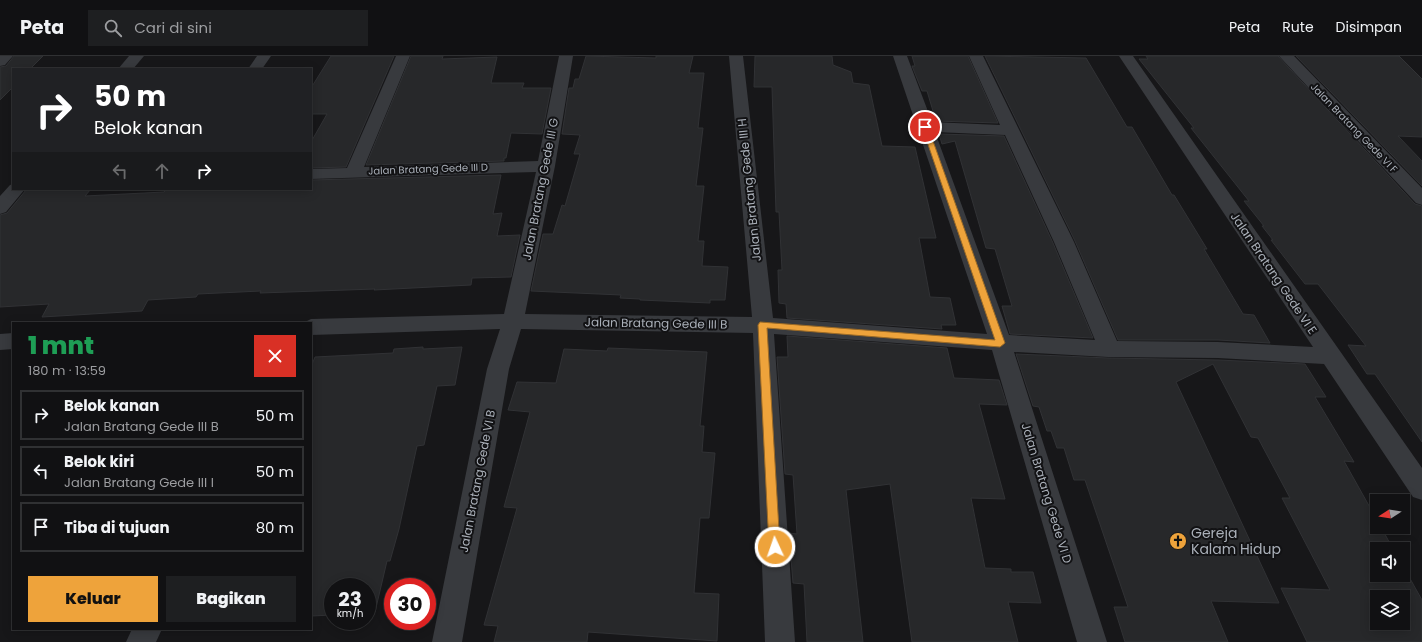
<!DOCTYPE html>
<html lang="id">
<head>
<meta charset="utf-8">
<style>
  body { margin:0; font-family:Poppins,sans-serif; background:#1e1f21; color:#f1f3f6; height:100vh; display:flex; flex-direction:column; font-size:15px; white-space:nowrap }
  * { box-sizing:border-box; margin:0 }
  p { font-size:13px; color:#9c9da0 }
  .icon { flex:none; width:22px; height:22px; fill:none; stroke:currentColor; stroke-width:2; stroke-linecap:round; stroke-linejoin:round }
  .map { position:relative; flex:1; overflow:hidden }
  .side { position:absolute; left:12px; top:266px; width:300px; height:308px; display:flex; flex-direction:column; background:#111113; border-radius:0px; box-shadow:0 2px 10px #0003,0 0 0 1px #303133 }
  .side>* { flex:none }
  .guide { position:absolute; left:12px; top:12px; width:300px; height:122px; border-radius:0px; box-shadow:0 2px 10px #0003,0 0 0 1px #303133; background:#202124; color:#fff; overflow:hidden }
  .needle { width:26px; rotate:258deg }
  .controls { position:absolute; left:1370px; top:438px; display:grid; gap:8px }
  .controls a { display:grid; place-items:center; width:40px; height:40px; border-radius:0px; background:#111113; box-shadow:0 2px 10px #0003,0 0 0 1px #303133; font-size:20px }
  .speed { position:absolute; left:324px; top:522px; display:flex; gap:8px; font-size:20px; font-weight:700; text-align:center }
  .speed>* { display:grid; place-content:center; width:52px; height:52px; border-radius:50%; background:#111113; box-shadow:0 2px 10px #0003,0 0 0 1px #303133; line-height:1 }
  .speed small { font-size:10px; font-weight:400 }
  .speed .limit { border:6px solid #d22; background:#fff; color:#111 }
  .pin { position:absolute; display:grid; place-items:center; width:34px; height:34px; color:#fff; margin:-17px; border:2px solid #fff; border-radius:50%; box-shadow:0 1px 4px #0007 }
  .me { position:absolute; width:44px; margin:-22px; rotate:357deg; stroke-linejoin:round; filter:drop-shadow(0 0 3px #0008) }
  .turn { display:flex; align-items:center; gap:14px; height:84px; padding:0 16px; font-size:18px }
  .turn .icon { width:52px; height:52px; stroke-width:2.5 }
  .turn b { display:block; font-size:28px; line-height:34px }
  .lanes { display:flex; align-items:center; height:38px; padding:0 16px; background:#0003; justify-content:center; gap:20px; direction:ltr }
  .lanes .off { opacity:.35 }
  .round { display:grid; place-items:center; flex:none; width:42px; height:42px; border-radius:0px; background:#1e1f21 }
  .summary { display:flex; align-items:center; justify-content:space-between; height:68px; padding:0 16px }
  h1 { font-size:24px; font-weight:800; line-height:30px; color:#1e9e55 }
  .action { display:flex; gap:8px; margin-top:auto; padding:8px 16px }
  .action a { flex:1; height:46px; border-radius:0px; background:#eea33b; color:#111; font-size:16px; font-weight:800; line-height:46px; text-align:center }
  .action a+a { background:#1e1f21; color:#f1f3f6 }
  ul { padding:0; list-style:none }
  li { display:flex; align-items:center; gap:12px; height:50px; margin:0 8px 6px; padding:0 8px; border:2px solid #303133; border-radius:0px }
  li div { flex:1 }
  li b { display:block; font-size:15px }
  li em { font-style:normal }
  header { display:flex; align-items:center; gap:24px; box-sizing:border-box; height:56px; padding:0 20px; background:#111113; border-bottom:1px solid #303133 }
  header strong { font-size:19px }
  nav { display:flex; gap:22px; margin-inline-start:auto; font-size:14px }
  .search { width:280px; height:36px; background:#1e1f21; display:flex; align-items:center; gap:10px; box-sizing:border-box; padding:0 14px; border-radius:0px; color:#9c9da0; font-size:15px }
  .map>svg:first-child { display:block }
</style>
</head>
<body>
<header>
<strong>Peta</strong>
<div class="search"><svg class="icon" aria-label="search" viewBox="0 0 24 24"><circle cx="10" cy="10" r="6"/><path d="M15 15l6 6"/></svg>Cari di sini</div>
<nav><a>Peta</a><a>Rute</a><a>Disimpan</a></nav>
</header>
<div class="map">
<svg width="1422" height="586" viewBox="0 0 1422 586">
  <rect width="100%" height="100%" fill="#171719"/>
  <!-- building -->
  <g fill="#27282a" stroke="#313235" fill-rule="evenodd">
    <polygon points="14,0 43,0 30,13 13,13 13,31 0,44 0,11 6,10"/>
    <polygon points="331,0 394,0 346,111 311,112 311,86 327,58 311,58 311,32"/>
    <polygon points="411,0 443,0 442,3 497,1 491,27 524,27 522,32 551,32 542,78 511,77 506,102 504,102 504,105 366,109"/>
    <polygon points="586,0 656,2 656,0 693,0 689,17 704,17 698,72 703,72 696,130 704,130 698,185 704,185 702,210 728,211 725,244 710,244 710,247 640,244 640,243 620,242 621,239 531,235 543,178 553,178 562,149 565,150 580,98 574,98 580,79 562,78 569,32 573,32 575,23 579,23"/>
    <polygon points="755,0 832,0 833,9 851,16 853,27 869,29 882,90 915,91 936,182 919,182 930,241 950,242 956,269 941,269 942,273 787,262 786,248 779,247 778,214 782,214 779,156 776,156 772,31 754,31"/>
    <polygon points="912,0 968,0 998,67 936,65 927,35 922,35 912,10 915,10"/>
    <polygon points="985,0 1086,2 1127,71 1132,71 1172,139 1174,139 1207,193 1204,193 1243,258 1254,259 1270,287 1218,284 1118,284 1075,185"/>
    <polygon points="1146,0 1278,0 1415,148 1422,150 1422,386 1375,318 1367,318 1348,289 1366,290 1318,228 1305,228 1271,184 1273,184 1262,170 1264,170 1244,145 1249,145 1191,72 1194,72 1139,3 1148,3"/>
    <polygon points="1296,0 1399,0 1422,23 1422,81 1398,80 1422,105 1422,130"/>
    <polygon points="939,78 1004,80 1053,187 1093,282 1010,278 1002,250 1012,250 995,193 986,192 955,85 942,88"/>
    <polygon points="501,119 493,158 502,157 497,180 520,179 511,221 472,222 471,229 374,234 375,233 260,237 261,235 198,238 196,241 148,244 142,255 42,261 49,248 0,251 0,159 7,157 26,134 91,133 85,140 164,136 167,133 311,133 311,124"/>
    <polygon points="787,280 947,292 954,322 999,324 1007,349 979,348 1005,443 971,442 985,512 1011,513 1011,516 1033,516 1041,547 1008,546 1018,586 912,586 890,428 846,434 863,586 807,586 804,528 793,527 789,477 797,478 793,419 785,418 777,301 788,301"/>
    <polygon points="423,291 423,293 462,291 455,329 437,330 424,389 417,390 399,473 390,505 387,505 375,556 367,557 367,531 333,531 333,559 311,560 311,311 315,301 393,297 394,293"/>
    <polygon points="608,292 707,296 700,370 704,370 702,396 715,397 709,462 700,462 694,537 719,538 717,585 588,576 587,586 494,586 498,570 484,569 517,452 504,451 530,356 508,354 517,326 556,327 564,293 607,295"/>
    <path d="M 1016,298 L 1108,302 L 1218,304 L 1305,308 L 1326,341 L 1315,341 L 1354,406 L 1344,405 L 1377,464 L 1377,471 L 1381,471 L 1393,493 L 1377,493 L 1377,519 L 1403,519 L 1403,510 L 1422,544 L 1422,586 L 1307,586 L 1281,532 L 1330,534 L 1282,442 L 1290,442 L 1258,382 L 1251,381 L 1213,308 L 1176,326 L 1279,547 L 1211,545 L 1228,586 L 1125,586 L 1114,551 L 1128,551 L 1085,424 L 1074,424 L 1064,392 L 1057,392 L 1051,375 L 1047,375 L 1039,351 L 1033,350 ZM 1377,541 L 1403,541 L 1403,567 L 1377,567 Z"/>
  </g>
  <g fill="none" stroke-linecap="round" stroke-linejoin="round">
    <!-- minor -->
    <g fill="#383a3e" fill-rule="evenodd">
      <polygon points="0,0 13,0 5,9 0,10"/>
      <polygon points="129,0 144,0 133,13 118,13"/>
      <polygon points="257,0 271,0 262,13 248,13"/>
      <path d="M 396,0 L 410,0 L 364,111 L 538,105 L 559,0 L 573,0 L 555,110 L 525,258 L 752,261 L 729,0 L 743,0 L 773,262 L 987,278 L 893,0 L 907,0 L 932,66 L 1000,69 L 969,0 L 983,0 L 1074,186 L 1117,285 L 1218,286 L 1313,291 L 1119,0 L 1133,0 L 1422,412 L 1422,444 L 1413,441 L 1324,308 L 1218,302 L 1108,301 L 1014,296 L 1107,586 L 1077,586 L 992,294 L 774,278 L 795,586 L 765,586 L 753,277 L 521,273 L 509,313 L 462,586 L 432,586 L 487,313 L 500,273 L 311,279 L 311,267 L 303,267 L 311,263 L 504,258 L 536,116 L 311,123 L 311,113 L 347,112 ZM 935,76 L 1005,79 L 1054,186 L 1095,284 L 1009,279 Z"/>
      <polygon points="1279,0 1294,0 1422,132 1422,149 1416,147"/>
      <polygon points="13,128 13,133 25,133 6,156 0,158 0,140 10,129"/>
      <polygon points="13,277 13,293 0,294 0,278"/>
      <polygon points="132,573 162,573 156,586 126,586"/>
    </g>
  </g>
  <!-- route -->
  <polygon fill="#eea33b" stroke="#9b6a26" points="925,69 928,71 1005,287 1000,291 767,272 780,491 779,495 775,496 771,495 769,491 758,269 760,266 995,284 922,71"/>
  <!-- icons -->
  <defs>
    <g id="church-disc" transform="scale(0.9)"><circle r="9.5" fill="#eea33b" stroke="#121214"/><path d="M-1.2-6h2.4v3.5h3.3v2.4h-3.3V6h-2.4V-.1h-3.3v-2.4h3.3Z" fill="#111"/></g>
  </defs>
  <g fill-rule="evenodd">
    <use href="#church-disc" x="1178" y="485"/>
  </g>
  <g text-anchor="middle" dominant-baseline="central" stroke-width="4" stroke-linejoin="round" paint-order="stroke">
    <!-- far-street labels -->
    <g font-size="10" fill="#aab0b9" stroke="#121214">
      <text transform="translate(1354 72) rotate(46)">Jalan Bratang Gede VI F</text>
      <text transform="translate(428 113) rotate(-2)">Jalan Bratang Gede III D</text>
    </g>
    <!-- street labels -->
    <g font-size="12" fill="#aab0b9" stroke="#121214">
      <text transform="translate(540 133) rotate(-79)">Jalan Bratang Gede III G</text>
      <text transform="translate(749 134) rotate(-96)">Jalan Bratang Gede III H</text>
      <text transform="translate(1274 217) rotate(56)">Jalan Bratang Gede VI E</text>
      <text transform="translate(656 267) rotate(1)">Jalan Bratang Gede III B</text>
      <text transform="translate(477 425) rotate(-79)">Jalan Bratang Gede VI B</text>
      <text transform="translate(1047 437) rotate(73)">Jalan Bratang Gede VI D</text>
    </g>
    <!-- near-poi labels -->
    <g font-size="14" fill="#aab0b9" stroke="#121214" text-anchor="start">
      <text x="1191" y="477">Gereja<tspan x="1191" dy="16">Kalam Hidup</tspan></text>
    </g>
  </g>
</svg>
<div class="controls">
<a><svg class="needle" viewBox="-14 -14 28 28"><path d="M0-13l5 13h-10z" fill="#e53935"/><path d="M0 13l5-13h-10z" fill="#9c9da0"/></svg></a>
<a><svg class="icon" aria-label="sound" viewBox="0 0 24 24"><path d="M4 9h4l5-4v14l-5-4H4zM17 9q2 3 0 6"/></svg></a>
<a><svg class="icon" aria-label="layers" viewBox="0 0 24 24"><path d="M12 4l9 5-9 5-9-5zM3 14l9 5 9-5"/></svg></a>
</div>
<div class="speed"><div>23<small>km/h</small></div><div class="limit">30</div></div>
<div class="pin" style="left:925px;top:71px;background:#d93025"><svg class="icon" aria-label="arrive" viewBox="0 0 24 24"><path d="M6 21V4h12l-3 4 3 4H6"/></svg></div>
<svg class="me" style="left:775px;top:491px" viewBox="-20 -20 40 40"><circle r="17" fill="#eea33b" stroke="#fff" stroke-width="3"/><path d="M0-11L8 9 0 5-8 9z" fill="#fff"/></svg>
<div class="guide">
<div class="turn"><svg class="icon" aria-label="right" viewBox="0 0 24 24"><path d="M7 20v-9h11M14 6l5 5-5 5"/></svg><div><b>50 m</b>Belok kanan</div></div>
<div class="lanes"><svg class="icon off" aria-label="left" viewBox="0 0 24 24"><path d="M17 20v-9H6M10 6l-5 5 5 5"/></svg><svg class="icon off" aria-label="ahead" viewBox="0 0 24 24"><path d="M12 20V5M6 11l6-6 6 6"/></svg><svg class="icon" aria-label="right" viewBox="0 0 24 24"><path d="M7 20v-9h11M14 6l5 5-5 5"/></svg></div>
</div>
<section class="side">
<div class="summary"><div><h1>1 mnt</h1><p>180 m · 13:59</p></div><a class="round" style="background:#d93025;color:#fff"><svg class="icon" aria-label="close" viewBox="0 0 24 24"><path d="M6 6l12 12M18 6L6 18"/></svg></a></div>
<ul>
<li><svg class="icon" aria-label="right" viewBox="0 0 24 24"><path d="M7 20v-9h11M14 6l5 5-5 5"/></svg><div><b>Belok kanan</b><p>Jalan Bratang Gede III B</p></div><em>50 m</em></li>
<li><svg class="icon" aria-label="left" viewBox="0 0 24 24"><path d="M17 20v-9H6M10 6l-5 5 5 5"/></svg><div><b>Belok kiri</b><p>Jalan Bratang Gede III I</p></div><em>50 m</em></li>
<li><svg class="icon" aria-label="arrive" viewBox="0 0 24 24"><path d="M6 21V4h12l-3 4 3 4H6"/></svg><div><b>Tiba di tujuan</b></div><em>80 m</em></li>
</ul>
<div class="action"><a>Keluar</a><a>Bagikan</a></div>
</section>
</div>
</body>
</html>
